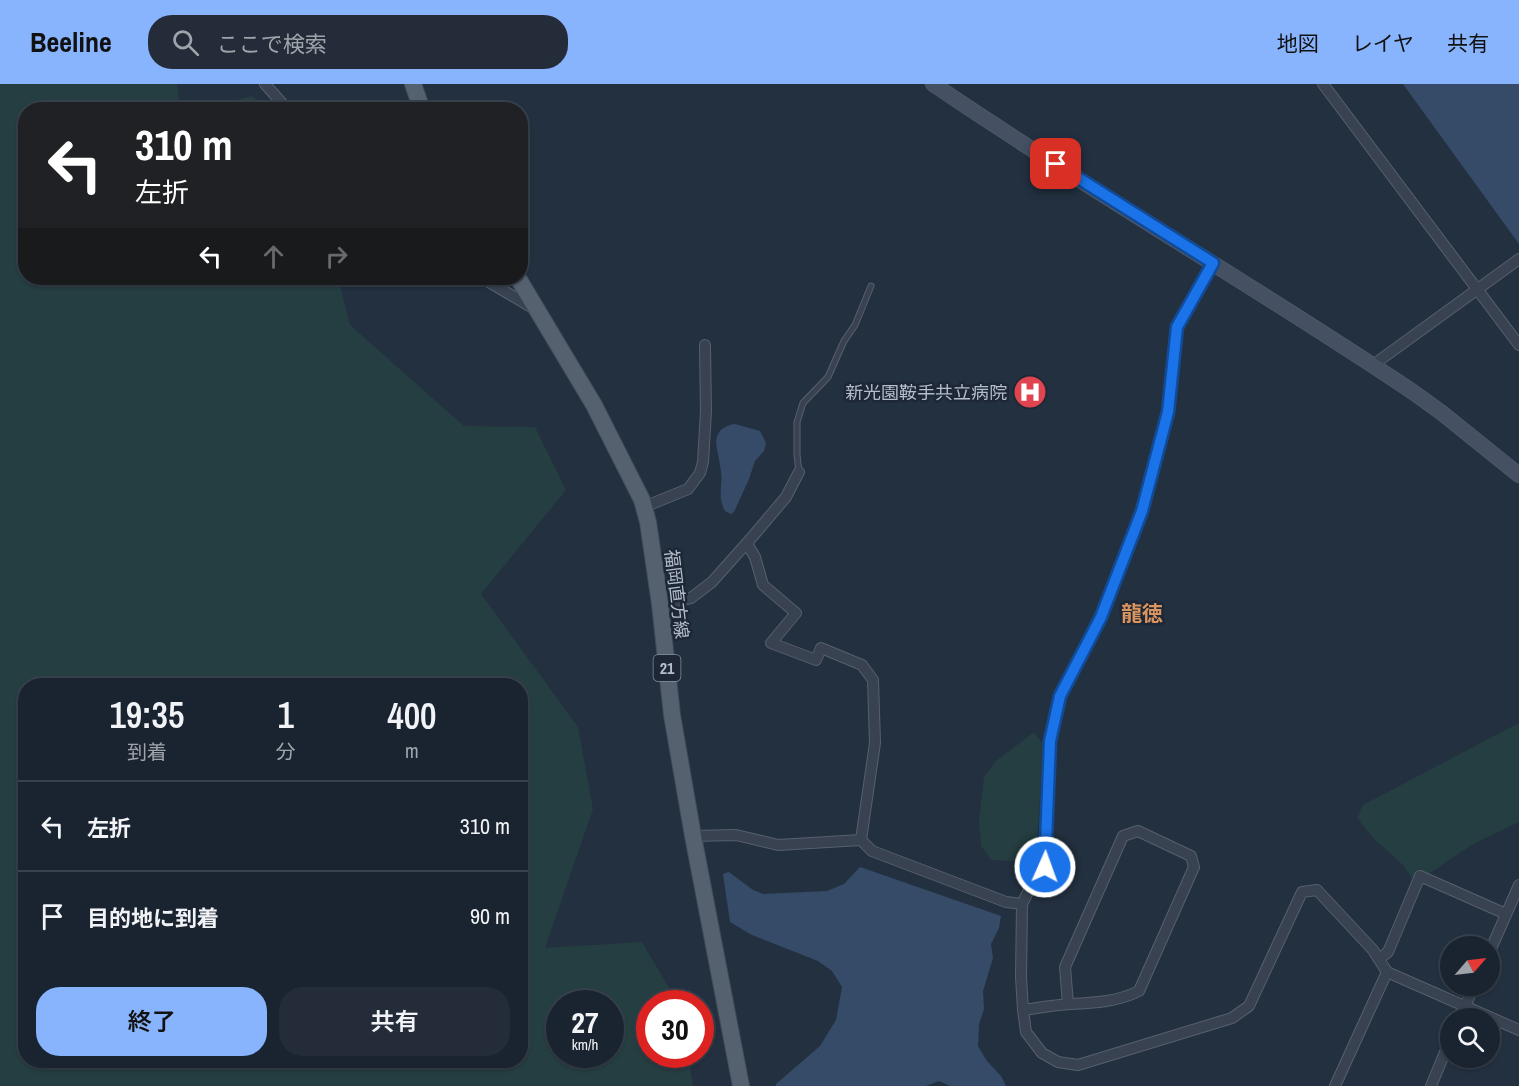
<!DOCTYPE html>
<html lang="ja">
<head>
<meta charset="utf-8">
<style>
  body { margin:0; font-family:"Archivo Narrow","Noto Sans JP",sans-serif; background:#232c38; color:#f1f3f6; height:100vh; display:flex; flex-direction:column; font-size:22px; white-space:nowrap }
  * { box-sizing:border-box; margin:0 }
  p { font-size:20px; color:#9fa4ab }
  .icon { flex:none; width:33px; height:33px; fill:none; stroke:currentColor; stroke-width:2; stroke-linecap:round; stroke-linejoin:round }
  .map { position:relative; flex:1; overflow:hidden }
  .drawer { position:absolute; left:18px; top:594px; width:510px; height:390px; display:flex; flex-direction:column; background:#1a2430; border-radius:24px; box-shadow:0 2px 4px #0004,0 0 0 2px #38414c }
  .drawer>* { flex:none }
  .banner { position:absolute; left:18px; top:18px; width:510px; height:183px; border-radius:24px; box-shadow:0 2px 4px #0004,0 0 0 2px #38414c; background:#202124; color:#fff; overflow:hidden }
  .needle { width:39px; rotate:62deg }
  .fabs { position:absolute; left:1440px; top:852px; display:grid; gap:12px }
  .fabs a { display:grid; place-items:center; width:60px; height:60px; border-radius:50%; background:#1a2430; box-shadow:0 2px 4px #0004,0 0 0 2px #38414c; font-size:30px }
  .speed { position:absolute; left:546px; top:906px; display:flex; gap:12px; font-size:30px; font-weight:700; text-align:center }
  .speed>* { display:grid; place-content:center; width:78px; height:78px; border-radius:50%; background:#1a2430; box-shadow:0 2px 4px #0004,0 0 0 2px #38414c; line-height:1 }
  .speed small { font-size:15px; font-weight:400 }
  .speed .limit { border:9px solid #d22; background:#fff; color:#111 }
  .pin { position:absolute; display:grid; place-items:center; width:51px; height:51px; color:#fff; margin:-26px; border-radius:12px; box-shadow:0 3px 9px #0006 }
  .me { position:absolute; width:66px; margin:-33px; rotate:2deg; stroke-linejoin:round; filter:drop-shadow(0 0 4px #0008) }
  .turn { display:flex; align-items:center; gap:21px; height:126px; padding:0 18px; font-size:27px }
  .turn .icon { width:78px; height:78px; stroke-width:2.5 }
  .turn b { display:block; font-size:42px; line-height:51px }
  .lanes { display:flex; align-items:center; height:57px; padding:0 18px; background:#0003; justify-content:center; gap:30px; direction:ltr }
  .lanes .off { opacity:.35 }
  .eta { display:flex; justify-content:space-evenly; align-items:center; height:102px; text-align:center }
  .eta b { font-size:36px; font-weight:600; line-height:42px }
  .button { display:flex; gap:12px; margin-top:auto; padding:12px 18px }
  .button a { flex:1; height:69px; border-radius:24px; background:#87b4fd; color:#111; font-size:24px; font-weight:600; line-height:69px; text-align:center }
  .button a+a { background:#232c38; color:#f1f3f6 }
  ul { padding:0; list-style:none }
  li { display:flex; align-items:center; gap:18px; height:90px; padding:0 18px; border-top:2px solid #38414c }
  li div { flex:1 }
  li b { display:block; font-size:22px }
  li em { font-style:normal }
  header { display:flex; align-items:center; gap:36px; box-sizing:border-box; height:84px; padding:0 30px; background:#87b4fd; color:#111 }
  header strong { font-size:28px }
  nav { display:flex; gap:33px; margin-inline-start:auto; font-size:21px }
  .search { width:420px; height:54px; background:#232c38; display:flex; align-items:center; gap:15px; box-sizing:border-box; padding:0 21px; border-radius:24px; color:#9fa4ab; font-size:22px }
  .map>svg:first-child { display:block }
</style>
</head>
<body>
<header>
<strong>Beeline</strong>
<div class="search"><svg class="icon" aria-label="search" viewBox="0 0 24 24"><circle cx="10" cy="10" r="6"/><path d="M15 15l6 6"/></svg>ここで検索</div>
<nav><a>地図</a><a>レイヤ</a><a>共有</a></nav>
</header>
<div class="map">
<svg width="1519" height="1002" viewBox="0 0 1519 1002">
  <rect width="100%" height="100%" fill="#233040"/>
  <!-- green -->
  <g fill="#253e41" fill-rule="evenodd">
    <path d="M 0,0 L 177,0 L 180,25 L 26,26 L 26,194 L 338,194 L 350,241 L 464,342 L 535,343 L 566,406 L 481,510 L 578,643 L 593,725 L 545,864 L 642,858 L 678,919 L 650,920 L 650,970 L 688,971 L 693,1002 L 0,1002 ZM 26,602 L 520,602 L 520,976 L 26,976 ZM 560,920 L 610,920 L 610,970 L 560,970 Z"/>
    <polygon points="252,12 267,25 199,25"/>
    <polygon points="1519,640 1519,738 1473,760 1427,791 1412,794 1402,780 1373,754 1357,734 1363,721 1513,642"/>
    <polygon points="1034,648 1043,660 1036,778 991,776 981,762 979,736 984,693 996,677"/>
  </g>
  <!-- water -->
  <g fill="#364b68">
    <polygon points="1403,0 1519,0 1519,160"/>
    <path d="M 735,340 L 760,347 L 766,359 L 764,367 L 755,377 L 749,395 L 734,428 L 731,430 L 725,427 C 717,413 723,402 721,388 C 720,378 717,368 716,358 C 717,346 724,342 735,340 Z"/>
    <polygon points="860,783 1001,832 999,844 991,860 993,874 983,907 984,925 979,940 978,962 987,977 1001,992 1006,1002 950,1002 939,997 926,1002 776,1002 776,1000 820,962 836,936 842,903 832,887 818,877 752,851 730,838 723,790 729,788 753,806 763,810 827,807 844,800"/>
  </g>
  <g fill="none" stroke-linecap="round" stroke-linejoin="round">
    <!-- lane casing -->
    <g stroke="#56606d" stroke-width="7">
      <polyline id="lane" points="799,388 797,371 797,338 803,319 828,293 844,257 855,241 871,202"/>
    </g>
    <!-- street casing -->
    <g stroke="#56606d" stroke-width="12">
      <g id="street">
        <polyline points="265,0 288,26"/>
        <polyline points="1323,0 1519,261"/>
        <polyline points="1213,179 1177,243 1169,328 1142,427 1101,533 1060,612 1050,657 1045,783 1028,808 1022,820 1021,893 1023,926 1026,948 1042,969 1058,978 1078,981 1232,934 1249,922 1302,808 1317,806 1373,866 1387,888 1519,946"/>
        <polyline points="482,194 533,224"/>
        <polyline points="1373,281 1519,175"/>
        <polyline points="644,423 688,405 700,389 703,378 706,327 705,261"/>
        <polyline points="747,460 755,473 763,501 796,529 771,559 816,576 821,564 862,581 873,596 875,659 861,756"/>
        <polyline points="660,520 691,514 712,498 753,452 786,413 799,388"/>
        <polyline points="693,752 736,751 778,761 861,756 872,767 1006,818 1022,820"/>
        <polyline points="1490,867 1519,801"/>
        <polyline points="1379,875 1388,868 1420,792 1506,830"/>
        <path d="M 1023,926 C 1038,924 1054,921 1070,920 C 1093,919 1117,918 1139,907 L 1194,783 L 1191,772 L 1138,747 L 1123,752 L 1065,883 L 1068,920"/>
        <polyline points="1460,934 1474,902"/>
        <polyline points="1335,1002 1387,888"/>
        <polyline points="1431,1002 1450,956"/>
      </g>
    </g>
    <!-- secondary casing -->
    <g stroke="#56606d" stroke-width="16">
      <path id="secondary" d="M 933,0 C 1090,107 1255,202 1413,308 L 1442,329 L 1519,391"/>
    </g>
    <!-- primary casing -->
    <g stroke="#414b59" stroke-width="18">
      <g id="primary">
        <polyline points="413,0 422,26"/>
        <polyline points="518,194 594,321 642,416 648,438 660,520 672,631 693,752 741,1002"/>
      </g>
    </g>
    <!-- lane -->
    <use href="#lane" stroke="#384250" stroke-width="5"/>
    <!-- street -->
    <use href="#street" stroke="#384250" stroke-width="10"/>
    <!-- secondary -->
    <use href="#secondary" stroke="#455163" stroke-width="15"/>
    <!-- primary -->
    <use href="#primary" stroke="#566170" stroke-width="16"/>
  </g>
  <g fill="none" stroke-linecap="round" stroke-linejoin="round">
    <!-- route casing -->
    <g stroke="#114b97" stroke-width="15">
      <polyline id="route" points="1045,783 1050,657 1060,612 1101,533 1142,427 1168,328 1177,243 1213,179 1056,80"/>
    </g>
    <!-- route -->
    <use href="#route" stroke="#1a73e8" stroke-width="10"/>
  </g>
  <!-- icons -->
  <defs>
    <g id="hospital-disc" transform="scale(1.725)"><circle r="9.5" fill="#e0444e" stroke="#1d2735"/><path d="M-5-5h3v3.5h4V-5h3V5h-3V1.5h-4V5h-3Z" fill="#fff"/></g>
  </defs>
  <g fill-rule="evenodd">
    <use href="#hospital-disc" x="1030" y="308"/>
  </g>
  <g text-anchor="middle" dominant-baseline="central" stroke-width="5" stroke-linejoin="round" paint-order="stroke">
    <!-- shield labels -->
    <rect fill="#1d2735" stroke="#87909d" stroke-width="1.5" x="653.5" y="571" width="27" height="26" rx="4.5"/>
    <g font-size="16" font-weight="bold" fill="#b4bdca">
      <text x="667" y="584">21</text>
    </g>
    <!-- poi labels -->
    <g font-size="18" fill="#b4bdca" stroke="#1d2735" text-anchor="end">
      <text x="1007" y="308">新光園鞍手共立病院</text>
    </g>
    <!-- street labels -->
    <g font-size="18" fill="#b4bdca" stroke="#1d2735">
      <text transform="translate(677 510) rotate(83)">福岡直方線</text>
    </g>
    <!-- quarter labels -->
    <g font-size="21" font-weight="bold" fill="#da945f" stroke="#1d2735">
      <text x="1142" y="529">龍徳</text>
    </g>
  </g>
</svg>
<div class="fabs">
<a><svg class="needle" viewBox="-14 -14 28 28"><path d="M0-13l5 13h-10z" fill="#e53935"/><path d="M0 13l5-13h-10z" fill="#9fa4ab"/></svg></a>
<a><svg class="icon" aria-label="search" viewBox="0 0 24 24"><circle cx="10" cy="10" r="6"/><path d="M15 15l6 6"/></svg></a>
</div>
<div class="speed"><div>27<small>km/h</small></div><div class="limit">30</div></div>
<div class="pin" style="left:1056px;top:80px;background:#d93025"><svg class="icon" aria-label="arrive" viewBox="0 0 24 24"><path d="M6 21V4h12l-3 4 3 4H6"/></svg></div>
<svg class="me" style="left:1045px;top:783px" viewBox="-20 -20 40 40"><circle r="17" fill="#1a73e8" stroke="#fff" stroke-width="3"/><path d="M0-11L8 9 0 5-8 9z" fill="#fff"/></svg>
<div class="banner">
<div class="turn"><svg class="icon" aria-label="left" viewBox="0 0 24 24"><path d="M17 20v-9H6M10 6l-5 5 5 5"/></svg><div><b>310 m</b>左折</div></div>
<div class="lanes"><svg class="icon" aria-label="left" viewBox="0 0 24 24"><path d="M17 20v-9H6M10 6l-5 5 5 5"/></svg><svg class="icon off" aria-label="ahead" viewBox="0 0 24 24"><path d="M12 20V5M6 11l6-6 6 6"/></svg><svg class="icon off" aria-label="right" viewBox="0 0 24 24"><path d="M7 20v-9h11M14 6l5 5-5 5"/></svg></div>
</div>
<section class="drawer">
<div class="eta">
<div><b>19:35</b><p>到着</p></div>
<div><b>1</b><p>分</p></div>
<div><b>400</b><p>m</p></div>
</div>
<ul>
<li><svg class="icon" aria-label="left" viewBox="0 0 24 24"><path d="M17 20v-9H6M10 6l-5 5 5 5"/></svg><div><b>左折</b></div><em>310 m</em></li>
<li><svg class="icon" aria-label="arrive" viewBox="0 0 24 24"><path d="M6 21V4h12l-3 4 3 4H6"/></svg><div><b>目的地に到着</b></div><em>90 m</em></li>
</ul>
<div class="button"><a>終了</a><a>共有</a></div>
</section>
</div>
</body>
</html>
